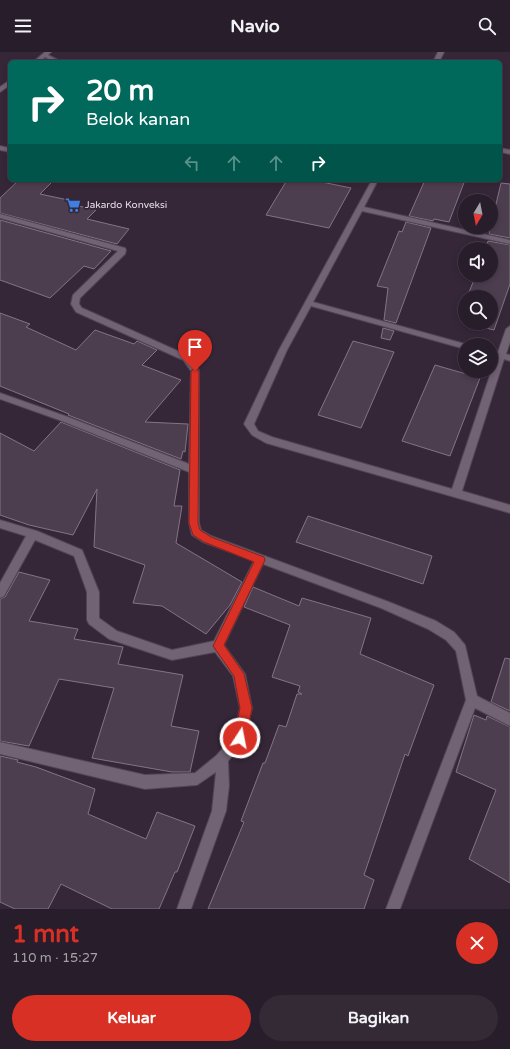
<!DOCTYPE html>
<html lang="id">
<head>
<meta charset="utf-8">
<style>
  body { margin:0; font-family:"Varela Round",sans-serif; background:#342a36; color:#f1f3f6; height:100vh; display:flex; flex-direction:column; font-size:15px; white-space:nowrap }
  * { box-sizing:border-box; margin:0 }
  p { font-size:13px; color:#a5a2a8 }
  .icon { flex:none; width:22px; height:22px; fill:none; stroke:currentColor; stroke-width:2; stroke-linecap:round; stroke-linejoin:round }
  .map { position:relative; height:857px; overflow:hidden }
  .panel { display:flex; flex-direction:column; background:#281d2a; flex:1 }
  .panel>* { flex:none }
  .banner { position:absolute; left:8px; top:8px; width:494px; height:122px; border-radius:6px; box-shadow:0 2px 6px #0003,0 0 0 1px #443b47; background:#00695c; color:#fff; overflow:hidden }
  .needle { width:26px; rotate:190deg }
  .tools { position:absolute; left:458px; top:142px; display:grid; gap:8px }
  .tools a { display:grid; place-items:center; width:40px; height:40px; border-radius:50%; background:#281d2a; box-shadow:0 2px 6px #0003,0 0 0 1px #443b47; font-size:20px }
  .pin { position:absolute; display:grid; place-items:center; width:34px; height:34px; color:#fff; margin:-41px -17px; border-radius:50% 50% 50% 0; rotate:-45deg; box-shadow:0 0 4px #0007 }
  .pin .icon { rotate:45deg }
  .me { position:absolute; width:44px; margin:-22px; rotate:11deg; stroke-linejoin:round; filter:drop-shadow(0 0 3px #0008) }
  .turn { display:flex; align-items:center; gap:14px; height:84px; padding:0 12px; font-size:18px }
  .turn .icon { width:52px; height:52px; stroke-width:2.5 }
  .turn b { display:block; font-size:28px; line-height:34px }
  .lanes { display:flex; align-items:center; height:38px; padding:0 12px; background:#0003; justify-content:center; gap:20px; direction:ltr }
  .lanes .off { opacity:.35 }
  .round { display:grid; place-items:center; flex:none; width:42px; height:42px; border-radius:21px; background:#342a36 }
  .overview { display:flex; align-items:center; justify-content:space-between; height:68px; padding:0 12px }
  h1 { font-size:24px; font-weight:800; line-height:30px; color:#d93025 }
  .action { display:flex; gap:8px; margin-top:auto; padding:8px 12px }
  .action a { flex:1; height:46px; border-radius:24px; background:#d93025; color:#fff; font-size:16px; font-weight:800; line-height:46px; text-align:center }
  .action a+a { background:#342a36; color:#f1f3f6 }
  header { display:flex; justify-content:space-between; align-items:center; height:52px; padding:0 12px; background:#281d2a; font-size:18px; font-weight:800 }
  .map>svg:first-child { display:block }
</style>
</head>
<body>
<header><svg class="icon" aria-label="menu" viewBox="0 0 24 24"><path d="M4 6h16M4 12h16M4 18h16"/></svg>Navio<svg class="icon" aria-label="search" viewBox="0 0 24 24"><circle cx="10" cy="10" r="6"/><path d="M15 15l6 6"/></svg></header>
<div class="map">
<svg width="510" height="857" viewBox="0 0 510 857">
  <rect width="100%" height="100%" fill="#352738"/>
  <!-- building -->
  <g fill="#4d3e4f" stroke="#847387">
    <polygon points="19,128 54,128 40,142 73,149 70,152 96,158 87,167 129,177 117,192 0,161 0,146"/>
    <polygon points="287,128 312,128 351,136 329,176 266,163"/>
    <polygon points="425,128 465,128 449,170 434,167 433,169 409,164"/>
    <polygon points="501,131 510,132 510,186 489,182"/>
    <polygon points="0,168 111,199 94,217 84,214 50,246 0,228"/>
    <polygon points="406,170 431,176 396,271 384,268 388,236 377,234 399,179 402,180"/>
    <polygon points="488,189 510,193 510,232 494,278 466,271 491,271 491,245 467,245 476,223 491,223 491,197 486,197"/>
    <polygon points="0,261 30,272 26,275 76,298 95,278 134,292 137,289 157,298 142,313 181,328 145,370 188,372 185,400 183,399 181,407 68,363 69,362 0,334"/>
    <polygon points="383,276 394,279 390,288 381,286"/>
    <polygon points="353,289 394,300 361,376 318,363"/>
    <polygon points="435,313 480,326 450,404 402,389"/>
    <polygon points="61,370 180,418 174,454 182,454 176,491 242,530 230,553 206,582 162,554 133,551 145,513 94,495 97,437 73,483 29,473 0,463 0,381 34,399"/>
    <polygon points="308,464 432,504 423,532 296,490"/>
    <polygon points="19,520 50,528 29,569 78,577 74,587 123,595 118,612 183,623 171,674 199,679 190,720 172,720 92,706 114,636 59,627 29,694 0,689 0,547 5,545"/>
    <polygon points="253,535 299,554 302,546 371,566 360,602 434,633 408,704 405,702 364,823 374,828 364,857 208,857 244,770 241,769 263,711 265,711 279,673 286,675 297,642 302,642 298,640 300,634 272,625 290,573 244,555"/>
    <polygon points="505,606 510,607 510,659 491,650"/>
    <polygon points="474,663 486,668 487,664 510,675 510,831 469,807 496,738 456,720"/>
    <polygon points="0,704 18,708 17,710 36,715 95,737 88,762 146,787 157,760 195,774 177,820 175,820 159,857 112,857 61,832 48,857 15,857 0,850"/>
  </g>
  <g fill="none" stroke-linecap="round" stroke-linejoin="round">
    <!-- minor casing -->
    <g stroke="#514553" stroke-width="2">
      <g id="minor">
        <polygon points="45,0 51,0 48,3 62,10 54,10 45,5 40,10 33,10"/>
        <polygon points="438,0 444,0 439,10 433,10"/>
        <polygon points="10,28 10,33 0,40 0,35"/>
        <polygon points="0,94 10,96 10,100 0,98"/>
        <polygon points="500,96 510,98 510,102 500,100"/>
        <polygon points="372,128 378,128 364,155 510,188 510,192 362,159 313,250 469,293 465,293 465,297 311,254 287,298 254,372 258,379 272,385 452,437 496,305 491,304 491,298 498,300 506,277 510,274 510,290 506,302 510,303 510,309 504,307 462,439 510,453 510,461 266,391 252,383 244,372 279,298"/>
        <polygon points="0,162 125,196 126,198 125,202 80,246 79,252 82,256 189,304 194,309 199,319 199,471 201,478 211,484 389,550 436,569 454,580 465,593 477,644 510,661 510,674 475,656 400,857 386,857 466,648 456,599 446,588 428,577 381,556 263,512 224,593 245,622 252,656 244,690 228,709 229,734 226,759 191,857 177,857 212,759 216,720 197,733 145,737 0,702 0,690 145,723 195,721 217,703 234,683 240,656 233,624 215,600 172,608 109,587 89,572 87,568 87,540 74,504 35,488 4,544 0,546 0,531 26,484 0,476 0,468 37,479 82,498 99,540 99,566 117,579 172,598 214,589 254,509 203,490 192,483 189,471 189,420 62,369 0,347 0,341 68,365 189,412 191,319 183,308 76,260 71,252 73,243 118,199 0,166"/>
      </g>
    </g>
    <!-- minor -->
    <use href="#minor" fill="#716274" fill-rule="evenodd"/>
  </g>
  <!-- route -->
  <polygon fill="#d93025" stroke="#8d1f18" points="195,316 199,319 198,471 200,478 211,485 264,505 265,508 224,593 244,622 252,656 246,686 244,690 240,691 236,690 234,686 240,656 234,624 213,594 254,510 204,490 193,483 189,471 191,319"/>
  <!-- icons -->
  <defs>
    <g id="supermarket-bare" transform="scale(1.2)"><path d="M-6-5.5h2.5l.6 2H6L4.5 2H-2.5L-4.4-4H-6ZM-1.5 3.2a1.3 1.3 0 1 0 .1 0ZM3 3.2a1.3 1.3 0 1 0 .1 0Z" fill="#3f7fe0" stroke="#352738" stroke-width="2.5" paint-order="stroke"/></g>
  </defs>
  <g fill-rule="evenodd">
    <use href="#supermarket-bare" x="73" y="153"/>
  </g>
  <g text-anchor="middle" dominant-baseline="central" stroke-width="4" stroke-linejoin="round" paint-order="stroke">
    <!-- far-poi labels -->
    <g font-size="10" fill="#e6dce7" stroke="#352738" text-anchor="start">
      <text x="85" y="153">Jakardo Konveksi</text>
    </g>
  </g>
</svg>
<div class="tools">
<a><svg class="needle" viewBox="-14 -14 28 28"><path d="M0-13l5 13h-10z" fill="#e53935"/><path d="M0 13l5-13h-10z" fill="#a5a2a8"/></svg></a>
<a><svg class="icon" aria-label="sound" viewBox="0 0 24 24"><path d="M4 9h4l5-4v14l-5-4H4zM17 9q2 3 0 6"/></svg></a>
<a><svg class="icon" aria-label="search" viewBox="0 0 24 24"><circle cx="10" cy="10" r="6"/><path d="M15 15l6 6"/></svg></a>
<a><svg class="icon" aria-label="layers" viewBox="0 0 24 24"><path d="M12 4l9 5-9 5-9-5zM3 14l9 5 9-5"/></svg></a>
</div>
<div class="pin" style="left:195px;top:319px;background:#d93025"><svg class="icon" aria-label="arrive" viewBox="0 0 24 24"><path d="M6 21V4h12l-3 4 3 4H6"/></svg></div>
<svg class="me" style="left:240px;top:686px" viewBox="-20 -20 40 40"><circle r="17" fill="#d93025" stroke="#fff" stroke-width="3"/><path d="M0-11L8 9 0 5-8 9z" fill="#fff"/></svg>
<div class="banner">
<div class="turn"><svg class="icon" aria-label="right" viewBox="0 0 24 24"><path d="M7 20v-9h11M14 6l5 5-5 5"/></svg><div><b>20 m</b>Belok kanan</div></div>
<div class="lanes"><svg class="icon off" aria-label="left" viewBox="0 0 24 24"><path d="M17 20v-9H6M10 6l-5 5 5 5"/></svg><svg class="icon off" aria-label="ahead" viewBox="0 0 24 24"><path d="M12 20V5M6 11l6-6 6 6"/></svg><svg class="icon off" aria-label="ahead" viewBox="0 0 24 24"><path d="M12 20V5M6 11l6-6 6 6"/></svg><svg class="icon" aria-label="right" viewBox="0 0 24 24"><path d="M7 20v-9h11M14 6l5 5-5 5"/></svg></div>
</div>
</div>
<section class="panel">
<div class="overview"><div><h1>1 mnt</h1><p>110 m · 15:27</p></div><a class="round" style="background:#d93025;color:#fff"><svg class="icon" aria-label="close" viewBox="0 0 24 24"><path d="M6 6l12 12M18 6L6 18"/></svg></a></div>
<div class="action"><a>Keluar</a><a>Bagikan</a></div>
</section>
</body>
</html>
